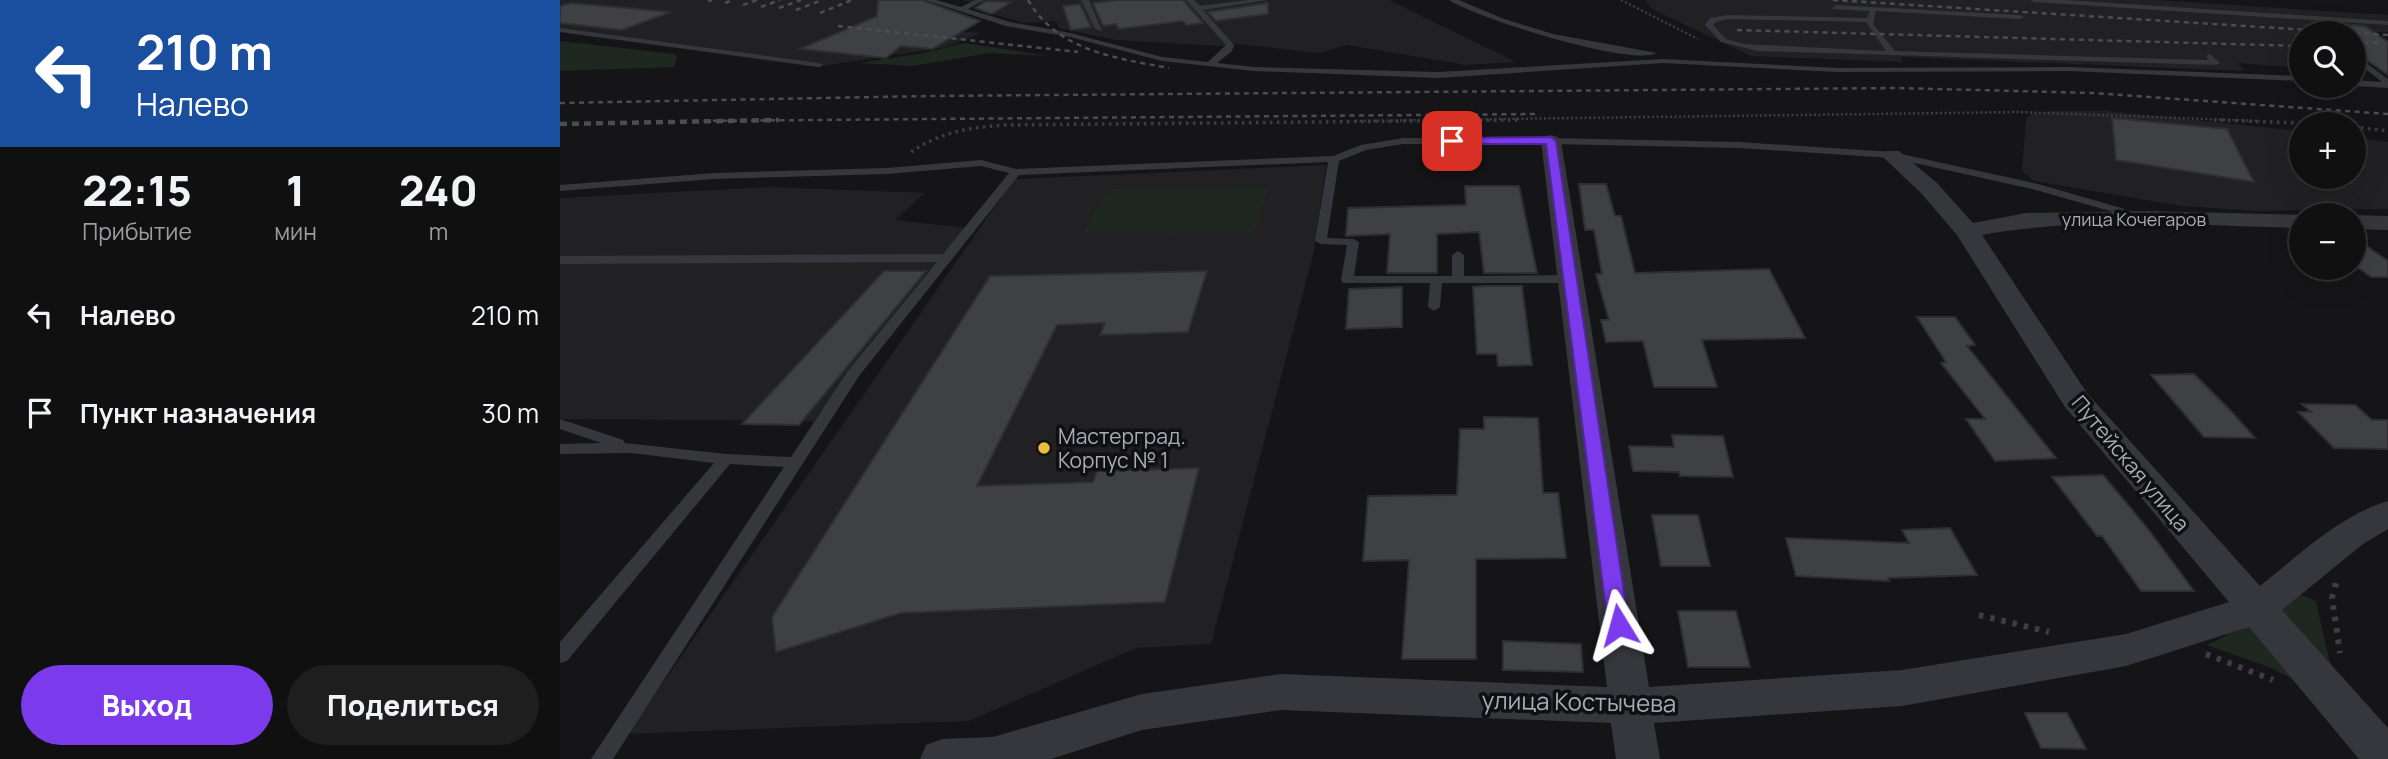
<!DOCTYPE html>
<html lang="ru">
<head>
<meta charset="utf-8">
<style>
  body { margin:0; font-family:Manrope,sans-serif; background:#1e1e1f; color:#f1f3f6; height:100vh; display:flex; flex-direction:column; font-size:26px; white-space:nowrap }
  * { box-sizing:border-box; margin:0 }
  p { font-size:23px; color:#9c9d9f }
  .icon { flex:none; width:38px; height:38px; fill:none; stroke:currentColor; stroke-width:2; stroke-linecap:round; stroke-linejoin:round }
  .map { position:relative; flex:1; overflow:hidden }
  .details { display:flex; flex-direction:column; background:#101011; width:560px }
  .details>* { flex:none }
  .hud { background:#1a4fa0; color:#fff; overflow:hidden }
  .controls { position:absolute; left:1729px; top:21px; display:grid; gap:14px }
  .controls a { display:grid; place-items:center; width:77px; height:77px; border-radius:50%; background:#101011; box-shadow:0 7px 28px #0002,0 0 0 2px #303031; font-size:35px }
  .pin { position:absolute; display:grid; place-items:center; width:60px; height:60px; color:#fff; margin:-30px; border-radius:14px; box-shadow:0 4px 10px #0006 }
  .me { position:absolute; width:77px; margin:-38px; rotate:352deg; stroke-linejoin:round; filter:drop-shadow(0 0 5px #0008) }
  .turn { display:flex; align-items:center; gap:24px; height:147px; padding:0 21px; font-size:32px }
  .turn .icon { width:91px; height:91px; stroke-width:2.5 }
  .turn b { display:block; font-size:49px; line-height:60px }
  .eta { display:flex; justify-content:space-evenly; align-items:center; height:119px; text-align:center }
  .eta b { font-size:42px; font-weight:800; line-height:49px }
  .action { display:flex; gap:14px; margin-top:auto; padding:14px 21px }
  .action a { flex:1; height:80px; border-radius:42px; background:#7c3aed; color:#fff; font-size:28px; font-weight:800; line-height:80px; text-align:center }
  .action a+a { background:#1e1e1f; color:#f1f3f6 }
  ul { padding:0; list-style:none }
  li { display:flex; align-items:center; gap:21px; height:98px; padding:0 21px }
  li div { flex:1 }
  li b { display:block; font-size:26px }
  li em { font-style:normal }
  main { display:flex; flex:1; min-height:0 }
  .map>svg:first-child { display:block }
</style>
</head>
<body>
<main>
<section class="details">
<div class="hud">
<div class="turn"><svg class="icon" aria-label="left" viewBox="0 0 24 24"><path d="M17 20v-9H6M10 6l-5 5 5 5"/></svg><div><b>210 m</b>Налево</div></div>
</div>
<div class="eta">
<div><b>22:15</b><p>Прибытие</p></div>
<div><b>1</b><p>мин</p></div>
<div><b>240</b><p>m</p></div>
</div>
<ul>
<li><svg class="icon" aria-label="left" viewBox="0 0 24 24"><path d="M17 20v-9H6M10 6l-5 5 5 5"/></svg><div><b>Налево</b></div><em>210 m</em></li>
<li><svg class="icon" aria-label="arrive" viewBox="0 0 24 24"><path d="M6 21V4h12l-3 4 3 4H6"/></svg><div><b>Пункт назначения</b></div><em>30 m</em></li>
</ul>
<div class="action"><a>Выход</a><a>Поделиться</a></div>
</section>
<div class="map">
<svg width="1828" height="759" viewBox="0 0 1828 759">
  <rect width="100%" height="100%" fill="#151517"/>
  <!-- built -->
  <g fill="#212124">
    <polygon points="0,0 331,0 364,28 421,33 387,47 255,67 0,32"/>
    <polygon points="401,0 829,0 956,62 906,65 787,45 759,53 678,44 659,46 556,40 499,28 496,21 464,23 416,9 421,3"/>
    <polygon points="1085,0 1595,0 1828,15 1828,32 1814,32 1828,41 1828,50 1794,47 1794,33 1741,33 1741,68 1678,63 1685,71 1341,57 1343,62 1191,56 1092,9"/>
    <polygon points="1492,111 1547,111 1741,131 1741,177 1794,177 1794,137 1828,142 1828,209 1699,211 1621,206 1474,181 1462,171 1466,119 1473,113"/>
    <polygon points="766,165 754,251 651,644 576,648 409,721 67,734 454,179"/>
    <polygon points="210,187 365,193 335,220 405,228 254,421 0,419 0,198"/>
  </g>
  <!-- green -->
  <g fill="#1f2721">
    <polygon points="0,41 114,54 117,57 114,67 0,71"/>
    <polygon points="405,43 488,56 430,53 352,66 299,63 358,54"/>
    <polygon points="708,188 694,232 522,234 549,189"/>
    <polygon points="1739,594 1756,601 1772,672 1717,613"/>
    <polygon points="1696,621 1761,693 1709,667 1647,645"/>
  </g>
  <!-- building -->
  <g fill="#3f4044" stroke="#2f2f33" stroke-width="2">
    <polygon points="318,0 362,0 420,21 372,49 341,46 326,58 240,49 317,16"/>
    <polygon points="557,0 623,0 643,23 626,25 623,21 559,29 556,24 543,26 533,3"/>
    <polygon points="426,1 451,2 432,14 415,8"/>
    <polygon points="11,3 111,12 62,30 0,23 0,6"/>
    <polygon points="708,3 708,14 656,21 648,12"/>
    <polygon points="520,4 531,27 511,30 503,6"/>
    <polygon points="1764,23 1805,26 1828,42 1828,75 1794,51 1794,33 1776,33"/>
    <polygon points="1552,118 1667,129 1694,182 1556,160"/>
    <polygon points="1019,184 1046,184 1055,216 1061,216 1075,273 1209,269 1245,338 1142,340 1157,387 1094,387 1083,341 1046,342 1041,320 1049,320 1036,274 1042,274 1034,230 1025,230"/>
    <polygon points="905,186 959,186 977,273 924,273 919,232 877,234 877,273 827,273 830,234 786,236 788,208 906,205"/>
    <polygon points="1794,237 1828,261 1828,277 1811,277 1794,265"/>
    <polygon points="324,271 366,271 239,425 182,424"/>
    <polygon points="647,271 628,332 540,335 545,323 497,325 417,486 533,482 537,471 639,468 605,602 341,613 216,652 212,617 430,276"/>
    <polygon points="925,286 962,286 972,365 938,366 937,354 917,354 913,287"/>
    <polygon points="842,287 842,327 786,329 789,289"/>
    <polygon points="1357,317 1395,317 1415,345 1407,346 1496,458 1435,461 1406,419 1425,419 1381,363 1386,362"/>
    <polygon points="1634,374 1670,410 1695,438 1644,437 1591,375"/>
    <polygon points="1742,404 1795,405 1812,420 1828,420 1828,449 1774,448 1738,412 1751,412"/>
    <polygon points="924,417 978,418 983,493 998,493 1006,558 916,559 916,659 842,659 849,560 803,561 808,496 897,495 900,429 924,429"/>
    <polygon points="1112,435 1163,436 1173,477 1120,476 1119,472 1073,471 1069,446 1114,447"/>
    <polygon points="1543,475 1588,529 1634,591 1581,591 1542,536 1537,536 1492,477"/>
    <polygon points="1092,515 1138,515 1150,566 1101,566"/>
    <polygon points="1390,528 1417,575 1328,578 1329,581 1236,576 1226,538 1349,543 1342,530"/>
    <polygon points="1118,611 1176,611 1190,667 1128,667"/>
    <polygon points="943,641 1021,644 1023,672 943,670"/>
    <polygon points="1465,713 1507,713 1526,749 1481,748"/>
  </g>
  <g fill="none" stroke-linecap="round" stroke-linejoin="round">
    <!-- path-far2 -->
    <g stroke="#3c3e43" stroke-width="2.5" stroke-dasharray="2 2.5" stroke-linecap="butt">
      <polyline points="1061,0 1138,39"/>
      <polyline points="795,121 1458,112 1700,121"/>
    </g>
    <!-- path-far1 -->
    <g stroke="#3c3e43" stroke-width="3.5" stroke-dasharray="2.5 4.5" stroke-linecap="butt">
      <polyline points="1654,120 1771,124"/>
      <polyline points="1794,127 1828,131"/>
      <path d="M 351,152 C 381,132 410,127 446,125 L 958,120"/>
    </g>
    <!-- path -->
    <g stroke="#3c3e43" stroke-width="6" stroke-dasharray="4.5 7" stroke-linecap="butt">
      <polyline points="1776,583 1772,598 1780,653"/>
      <polyline points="1419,615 1489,632"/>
      <polyline points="1646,654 1713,680"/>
    </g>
    <!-- service -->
    <g fill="#36373c" fill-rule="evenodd">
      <polygon points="365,0 376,0 401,7 415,0 424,0 408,9 450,22 510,33 602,57 648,62 666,45 626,0 634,0 640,6 688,0 708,0 643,10 674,45 672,51 657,63 694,67 878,72 1103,59 1278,68 1509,67 1741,76 1741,81 1509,71 1278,72 1103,63 878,78 694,71 602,61 510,37 446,26"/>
      <polygon points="521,0 529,0 542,31 535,29"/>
      <path d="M 889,0 L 899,0 L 944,19 L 993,34 L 1097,53 C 1071,67 916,18 889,0 Z"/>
      <polygon points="1470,0 1507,0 1828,21 1828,25 1474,2"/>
      <path d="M 1275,5 L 1460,15 L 1464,17 L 1460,19 L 1316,11 L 1313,24 L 1335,51 L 1649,60 L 1646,56 L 1650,54 L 1660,63 L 1656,65 L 1198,51 L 1161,42 L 1145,25 L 1150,18 L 1168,15 L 1307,18 L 1310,11 L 1272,9 ZM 1168,19 L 1306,22 L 1326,51 L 1184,44 L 1166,39 L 1153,25 L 1156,22 Z"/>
      <polygon points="0,28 259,63 263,65 259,67 0,32"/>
      <polygon points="1794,54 1828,79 1828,88 1794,86 1794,80 1822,82 1794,60"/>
      <polygon points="843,138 991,138 1179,142 1332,152 1478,184 1582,214 1584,216 1578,219 1476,190 1332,158 1179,148 991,144 843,144 806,150 779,161 767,238 793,239 799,242 794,276 892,276 892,255 898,251 904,255 904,276 1010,275 1016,279 1010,283 882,283 880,307 874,311 868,307 870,283 783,283 781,280 787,245 761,244 755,241 768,162 459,175 299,376 53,759 31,759 224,467 170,464 7,661 0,663 0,642 154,463 71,453 0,454 0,444 41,443 0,429 0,419 63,440 65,443 166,454 231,457 288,371 377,262 0,264 0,256 383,254 449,173 421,166 327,174 154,179 0,191 0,185 154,173 327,168 421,160 456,169 773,156 801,145"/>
    </g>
    <!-- minor -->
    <g fill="#36373c" fill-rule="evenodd">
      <path d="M 991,135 L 998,137 L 1001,141 L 1089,687 L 1342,670 L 1566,634 L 1669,602 L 1505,407 L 1397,235 L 1361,193 L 1325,159 L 1321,155 L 1325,151 L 1339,151 L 1377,183 L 1413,223 L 1466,213 L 1585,211 L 1746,215 L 1741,215 L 1741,228 C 1636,226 1526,216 1422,235 L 1527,393 L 1700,586 C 1739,555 1780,515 1828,501 L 1828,529 L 1803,544 L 1722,610 L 1828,728 L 1828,759 L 1799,759 L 1689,627 L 1566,666 L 1342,706 L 1094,723 L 1100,759 L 1056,759 L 1051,723 L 721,710 L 582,730 L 491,759 L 360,759 L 366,745 L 382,739 L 433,737 L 582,694 L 721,674 L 1047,687 L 981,141 L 984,137 Z"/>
      <polygon points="1793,215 1794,215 1828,216 1828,230 1794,229"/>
    </g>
    <!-- rail-far1 -->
    <g stroke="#4b4d53" stroke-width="2.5" stroke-dasharray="5 4.5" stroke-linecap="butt">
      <path d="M 468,0 C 498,51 555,58 609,68"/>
      <polyline points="1273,0 1828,35"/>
      <polyline points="148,1 152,0"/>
      <polyline points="165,3 173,0"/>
      <polyline points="183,5 197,0"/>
      <polyline points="201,7 220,0"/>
      <polyline points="219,8 241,0"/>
      <polyline points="236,10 262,0"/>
      <polyline points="260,13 292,0"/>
      <polyline points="278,26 518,52"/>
      <polyline points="1177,30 1741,46"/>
      <polyline points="1794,44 1821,42"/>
      <polyline points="0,103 369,96 1338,88 1533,93 1828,114"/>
      <polyline points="134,121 978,114"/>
    </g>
    <!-- rail -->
    <polyline stroke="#4b4d53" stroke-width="4.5" stroke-dasharray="7 5" stroke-linecap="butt" points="0,124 219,120"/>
  </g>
  <!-- route -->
  <polygon fill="#7c3aed" stroke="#51269a" stroke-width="2" points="991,137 996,141 1069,625 1066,631 1059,633 1051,631 1048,625 986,144 892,144 887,141 892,138"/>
  <!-- markers -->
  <circle fill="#eabc3a" stroke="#101012" stroke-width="2.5" cx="484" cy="448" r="7"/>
  <g text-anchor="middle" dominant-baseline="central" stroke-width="7" stroke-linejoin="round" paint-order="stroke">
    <!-- far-street labels -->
    <g font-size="18" fill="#a8abb6" stroke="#101012">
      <text x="1574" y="219">улица Кочегаров</text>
    </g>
    <!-- poi labels -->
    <g font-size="21" fill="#a8abb6" stroke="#101012" text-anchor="start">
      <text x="498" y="436">Мастерград.<tspan x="498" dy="24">Корпус № 1</tspan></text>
    </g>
    <!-- street labels -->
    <g font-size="21" fill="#a8abb6" stroke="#101012">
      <text transform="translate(1571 463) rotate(50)">Путейская улица</text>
    </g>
    <!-- near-street labels -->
    <g font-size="24" fill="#a8abb6" stroke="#101012">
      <text transform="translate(1019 701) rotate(1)">улица Костычева</text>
    </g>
  </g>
</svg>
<div class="controls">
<a><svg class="icon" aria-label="search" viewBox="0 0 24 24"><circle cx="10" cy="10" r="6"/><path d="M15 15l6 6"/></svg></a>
<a>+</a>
<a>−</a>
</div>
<div class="pin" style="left:892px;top:141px;background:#d93025"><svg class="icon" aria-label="arrive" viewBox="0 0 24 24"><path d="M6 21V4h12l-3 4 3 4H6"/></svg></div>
<svg class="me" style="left:1059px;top:625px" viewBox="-20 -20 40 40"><path d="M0-17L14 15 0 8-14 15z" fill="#7c3aed" stroke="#fff" stroke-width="4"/></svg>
</div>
</main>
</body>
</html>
